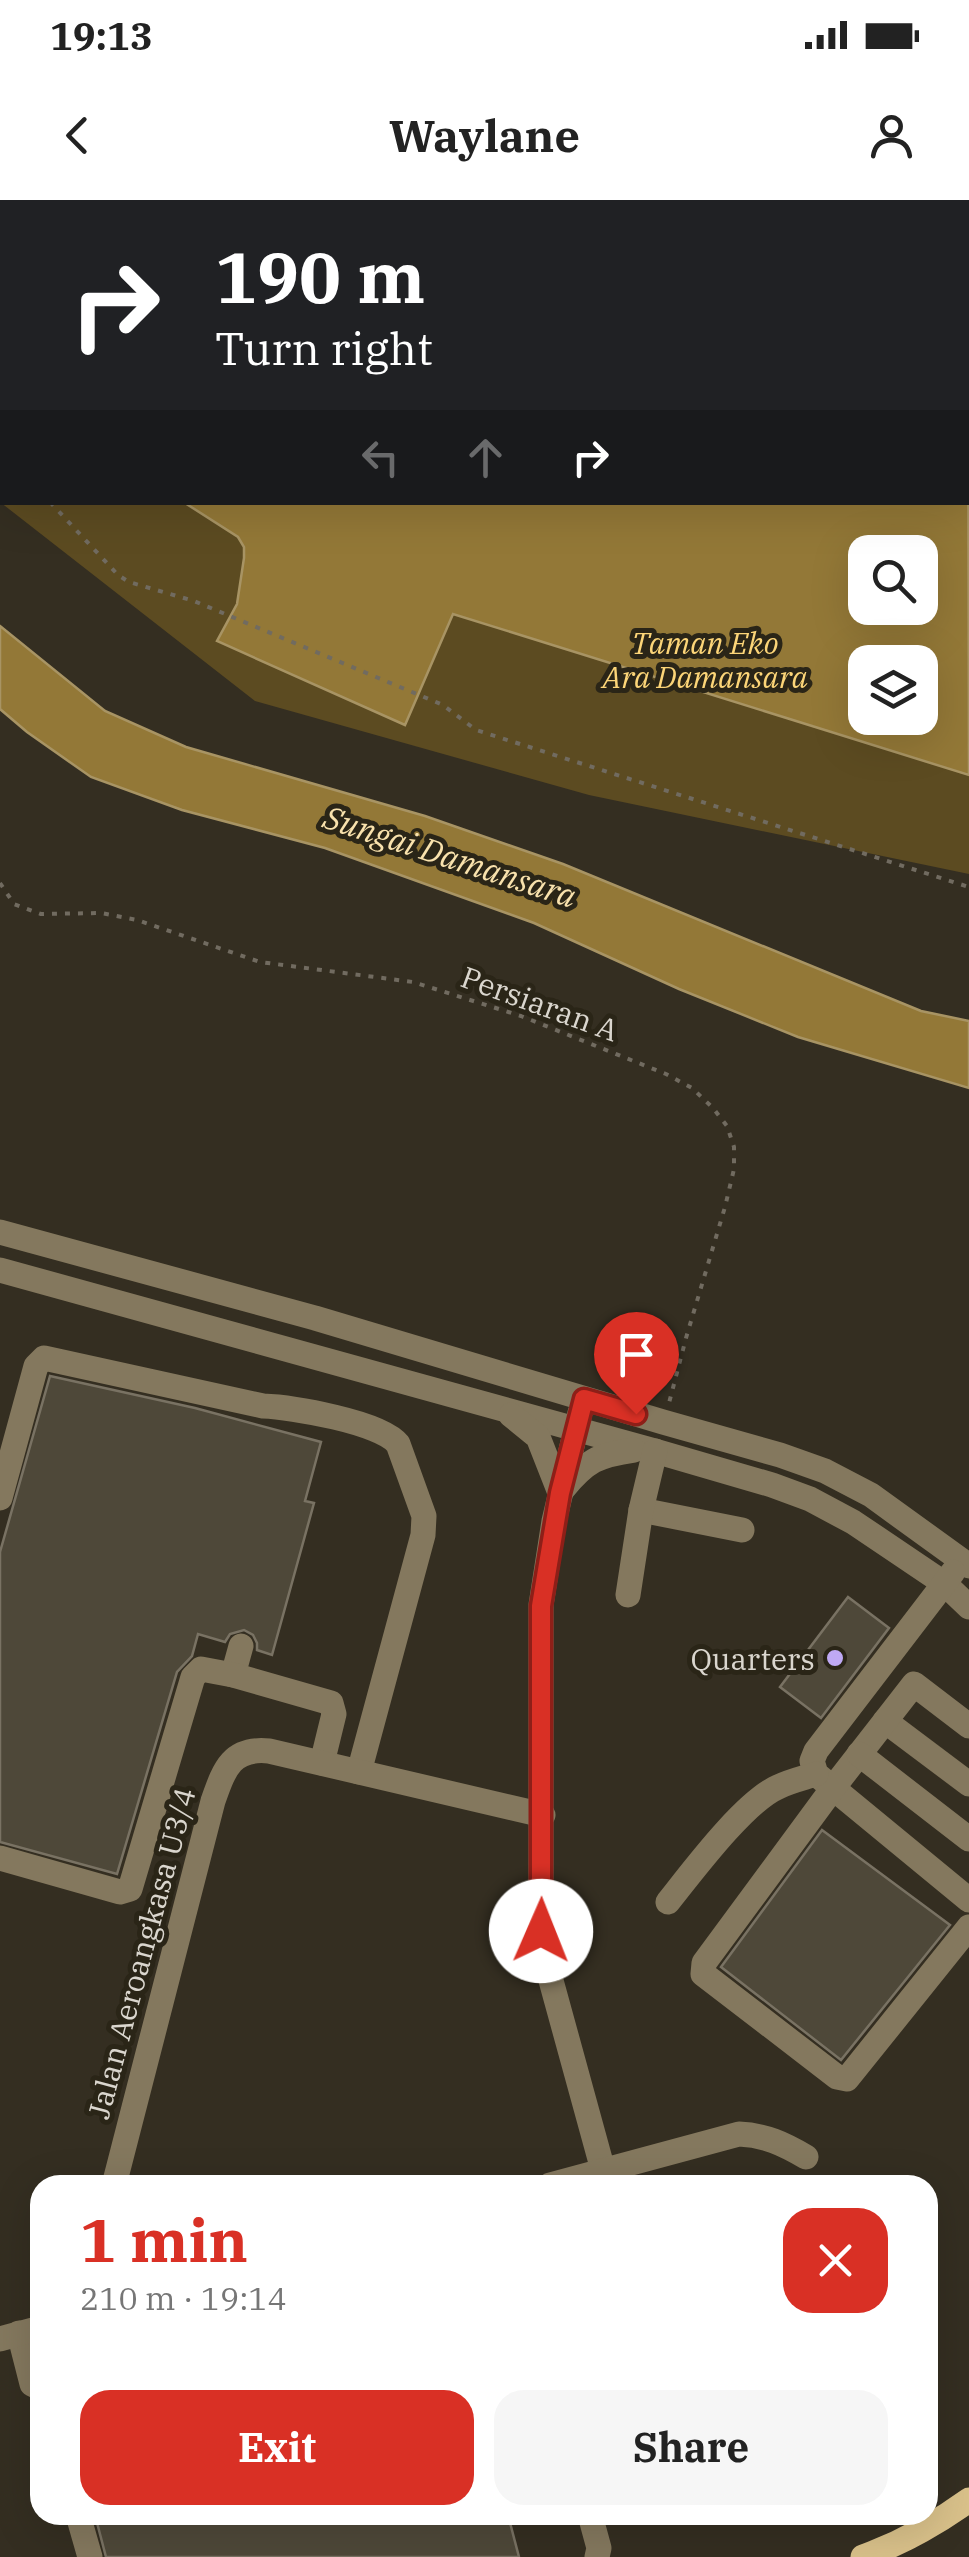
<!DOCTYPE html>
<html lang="en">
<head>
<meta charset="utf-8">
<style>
  body { margin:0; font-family:"IBM Plex Serif",serif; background:#f6f6f6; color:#222; height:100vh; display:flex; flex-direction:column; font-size:38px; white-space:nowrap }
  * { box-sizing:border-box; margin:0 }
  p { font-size:32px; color:#767676 }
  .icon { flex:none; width:55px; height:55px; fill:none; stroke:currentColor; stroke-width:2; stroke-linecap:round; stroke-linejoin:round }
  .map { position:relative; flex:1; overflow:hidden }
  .sheet { position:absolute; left:30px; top:1975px; width:908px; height:350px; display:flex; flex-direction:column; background:#fff; border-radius:30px; box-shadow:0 10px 40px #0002 }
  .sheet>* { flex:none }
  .top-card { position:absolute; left:0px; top:0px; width:970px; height:305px; box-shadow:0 10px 40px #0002; background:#202124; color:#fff; overflow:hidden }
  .tools { position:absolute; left:848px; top:335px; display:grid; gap:20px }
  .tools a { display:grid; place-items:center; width:90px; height:90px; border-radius:20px; background:#fff; box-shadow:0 10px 40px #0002; font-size:50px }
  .pin { position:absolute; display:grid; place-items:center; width:85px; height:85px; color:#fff; margin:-102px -42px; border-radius:50% 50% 50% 0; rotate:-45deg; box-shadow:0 0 10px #0007 }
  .pin .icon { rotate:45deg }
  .me { position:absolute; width:110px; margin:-55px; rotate:1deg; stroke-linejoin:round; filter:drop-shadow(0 0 8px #0008) }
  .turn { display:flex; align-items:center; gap:35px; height:210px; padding:0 50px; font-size:45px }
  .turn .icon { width:130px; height:130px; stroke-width:2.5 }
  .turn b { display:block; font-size:70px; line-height:85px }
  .lanes { display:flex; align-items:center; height:95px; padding:0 50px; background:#0003; justify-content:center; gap:50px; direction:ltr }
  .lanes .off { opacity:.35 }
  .round { display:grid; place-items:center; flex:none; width:105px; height:105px; border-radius:30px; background:#f6f6f6 }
  .headline { display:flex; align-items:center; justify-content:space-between; height:170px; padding:0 50px }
  h1 { font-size:60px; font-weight:700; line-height:75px; color:#d93025 }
  .primary-button { display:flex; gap:20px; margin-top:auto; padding:20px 50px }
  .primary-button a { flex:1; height:115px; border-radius:30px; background:#d93025; color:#fff; font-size:40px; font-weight:700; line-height:115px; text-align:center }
  .primary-button a+a { background:#f6f6f6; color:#222 }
  .status { display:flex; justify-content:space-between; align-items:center; height:70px; padding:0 50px; background:#fff; direction:ltr }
  .status svg { height:28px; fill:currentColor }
  header { display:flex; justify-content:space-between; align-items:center; height:130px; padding:0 50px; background:#fff; font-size:45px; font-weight:700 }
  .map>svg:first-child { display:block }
</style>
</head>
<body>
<div class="status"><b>19:13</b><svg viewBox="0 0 49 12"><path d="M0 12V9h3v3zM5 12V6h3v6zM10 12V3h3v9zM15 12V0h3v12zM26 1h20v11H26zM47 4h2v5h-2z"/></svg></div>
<header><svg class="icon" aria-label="back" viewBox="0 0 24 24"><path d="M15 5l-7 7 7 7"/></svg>Waylane<svg class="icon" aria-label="person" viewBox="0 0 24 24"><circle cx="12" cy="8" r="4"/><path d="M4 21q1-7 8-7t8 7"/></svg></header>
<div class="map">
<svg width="969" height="2357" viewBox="0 0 969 2357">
  <rect width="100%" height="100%" fill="#342e21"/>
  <!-- green -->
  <path fill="#5c4b21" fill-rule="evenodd" d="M 0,0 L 860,0 L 870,2 L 2,2 L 2,302 L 968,302 L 969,28 L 969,674 L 589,595 L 255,501 L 0,302 ZM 865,352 L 920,352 L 920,408 L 865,408 ZM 865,462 L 920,462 L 920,518 L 865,518 Z"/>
  <!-- water -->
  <g fill="#937837" stroke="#a89464" stroke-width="2.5" fill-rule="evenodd">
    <polygon points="0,0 538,0 548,2 2,2 2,75 0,72"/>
    <path d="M 968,115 L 969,575 L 453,414 L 405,525 L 217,441 L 237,404 L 244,358 L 244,347 L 238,337 L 185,303 L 968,302 ZM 920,352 L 920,408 L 865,408 L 865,352 ZM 865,462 L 920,462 L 920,518 L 865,518 Z"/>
    <polygon points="0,426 105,511 186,547 425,616 563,664 921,811 969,821 969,888 798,837 679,789 534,723 325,648 182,610 91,577 27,532 0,509"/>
  </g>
  <!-- building -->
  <g fill="#4e4839" stroke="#797263" stroke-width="2.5">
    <polygon points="50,1176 195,1208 321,1242 305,1301 314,1303 272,1455 257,1450 257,1443 253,1435 244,1430 230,1434 225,1442 198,1434 192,1456 177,1472 117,1674 0,1642 0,1352"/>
    <polygon points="848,1397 889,1428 821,1518 780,1487"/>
    <polygon points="822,1630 950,1725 841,1860 721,1767"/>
    <polygon points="95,2315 508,2315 519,2357 106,2357"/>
  </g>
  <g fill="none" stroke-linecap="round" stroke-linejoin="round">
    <!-- path -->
    <g stroke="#716b60" stroke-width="4" stroke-dasharray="5 8" stroke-linecap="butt">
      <polyline points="915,0 925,2"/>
      <polyline points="968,14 969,14"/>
      <polyline points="0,245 2,247"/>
      <polyline points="50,302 118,375 129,382 194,401 443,505 476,530 969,687"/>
      <polyline points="0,683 14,704 41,714 101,713 137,720 260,762 413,782 521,816 666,874 692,888 713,908 727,926 734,947 734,969 725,1007 686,1138 669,1203"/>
    </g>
    <!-- minor -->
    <g stroke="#84785e" stroke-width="25">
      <polyline points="0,1032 315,1118 663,1222 780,1255 825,1271 871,1295 969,1366"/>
      <polyline points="0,1070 655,1251 772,1285 810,1299 853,1322 945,1384 969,1407"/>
      <polyline points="580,1213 554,1321 541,1405 541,1731 544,1755 603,1970"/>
      <polyline points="511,1215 538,1237 560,1293"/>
      <path d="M 563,1289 C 586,1261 598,1255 634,1250"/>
      <path d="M 0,1298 L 36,1166 L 44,1158 L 263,1206 C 291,1207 381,1222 398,1244 L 424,1316 L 423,1335 L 359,1572"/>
      <polyline points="641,1310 742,1330"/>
      <polyline points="953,1372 816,1551 812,1561 816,1574 969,1700"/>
      <polyline points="628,1395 641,1310 655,1251"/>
      <polyline points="233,1475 241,1446"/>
      <polyline points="885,1521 969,1584"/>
      <polyline points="969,1526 914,1484 833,1588 704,1763 703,1774 837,1877 847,1879 969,1727"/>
      <polyline points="859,1554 969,1639"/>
      <polyline points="0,1658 120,1692 130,1689 193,1477 201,1469 233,1475 331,1503 334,1514 322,1563"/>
      <path d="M 668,1702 C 692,1672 744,1602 778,1587 C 790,1581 804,1578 816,1574"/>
      <path d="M 114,1985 L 213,1601 C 224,1570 231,1547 269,1551 L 543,1615"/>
      <path d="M 550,1985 L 739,1934 C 765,1935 784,1944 806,1957"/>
      <polyline points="19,2133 32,2184 40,2188"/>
      <polyline points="0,2139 40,2128"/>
      <polyline points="78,2315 90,2357"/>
      <polyline points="590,2315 599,2348 597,2357"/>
    </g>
    <!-- major -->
    <path stroke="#d9c18a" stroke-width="25" d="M 863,2357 C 901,2343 936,2324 969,2300"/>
  </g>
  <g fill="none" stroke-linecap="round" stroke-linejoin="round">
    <!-- route casing -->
    <g stroke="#8d1f18" stroke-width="25">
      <polyline id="route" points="541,1731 541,1406 560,1293 584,1199 636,1214"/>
    </g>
    <!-- route -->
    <use href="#route" stroke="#d93025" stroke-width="18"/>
  </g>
  <!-- markers -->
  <circle fill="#bfa9f4" stroke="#2a2517" stroke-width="4" cx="835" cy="1458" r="10"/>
  <g text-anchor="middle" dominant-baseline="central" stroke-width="10" stroke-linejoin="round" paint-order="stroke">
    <!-- park labels -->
    <g font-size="30" font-style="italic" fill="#fcd578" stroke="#2a2517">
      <text x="705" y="442">Taman Eko<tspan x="705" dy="34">Ara Damansara</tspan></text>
    </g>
    <!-- street labels -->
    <g font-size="30" fill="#dad6ce" stroke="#2a2517">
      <text transform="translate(540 803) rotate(20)">Persiaran A</text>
      <text transform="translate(141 1753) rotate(-75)">Jalan Aeroangkasa U3/4</text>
    </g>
    <!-- poi labels -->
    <g font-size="30" fill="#dad6ce" stroke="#2a2517" text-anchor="end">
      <text x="815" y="1458">Quarters</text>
    </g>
    <!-- water labels -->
    <g font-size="32" font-style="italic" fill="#f9e2ad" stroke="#2a2517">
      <text transform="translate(450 656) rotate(18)">Sungai Damansara</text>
    </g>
  </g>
</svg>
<div class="tools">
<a><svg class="icon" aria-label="search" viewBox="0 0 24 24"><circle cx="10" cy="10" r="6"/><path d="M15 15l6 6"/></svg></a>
<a><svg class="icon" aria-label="layers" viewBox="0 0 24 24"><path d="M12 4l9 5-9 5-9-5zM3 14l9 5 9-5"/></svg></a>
</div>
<div class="pin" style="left:636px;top:1214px;background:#d93025"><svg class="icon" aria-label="arrive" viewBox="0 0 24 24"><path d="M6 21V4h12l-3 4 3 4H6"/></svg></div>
<svg class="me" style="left:541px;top:1731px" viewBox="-20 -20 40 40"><circle r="19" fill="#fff"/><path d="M0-13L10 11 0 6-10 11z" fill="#d93025"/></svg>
<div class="top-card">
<div class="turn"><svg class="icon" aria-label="right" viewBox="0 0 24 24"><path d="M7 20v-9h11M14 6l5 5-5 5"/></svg><div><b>190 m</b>Turn right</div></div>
<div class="lanes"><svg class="icon off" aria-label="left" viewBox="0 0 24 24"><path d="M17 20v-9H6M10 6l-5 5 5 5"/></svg><svg class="icon off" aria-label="ahead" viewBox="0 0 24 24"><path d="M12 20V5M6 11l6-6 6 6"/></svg><svg class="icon" aria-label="right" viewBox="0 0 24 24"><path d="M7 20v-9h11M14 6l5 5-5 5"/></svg></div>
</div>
<section class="sheet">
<div class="headline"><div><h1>1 min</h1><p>210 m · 19:14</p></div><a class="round" style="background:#d93025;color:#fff"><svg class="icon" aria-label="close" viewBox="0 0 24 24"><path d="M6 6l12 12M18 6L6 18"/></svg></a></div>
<div class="primary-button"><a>Exit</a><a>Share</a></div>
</section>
</div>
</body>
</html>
